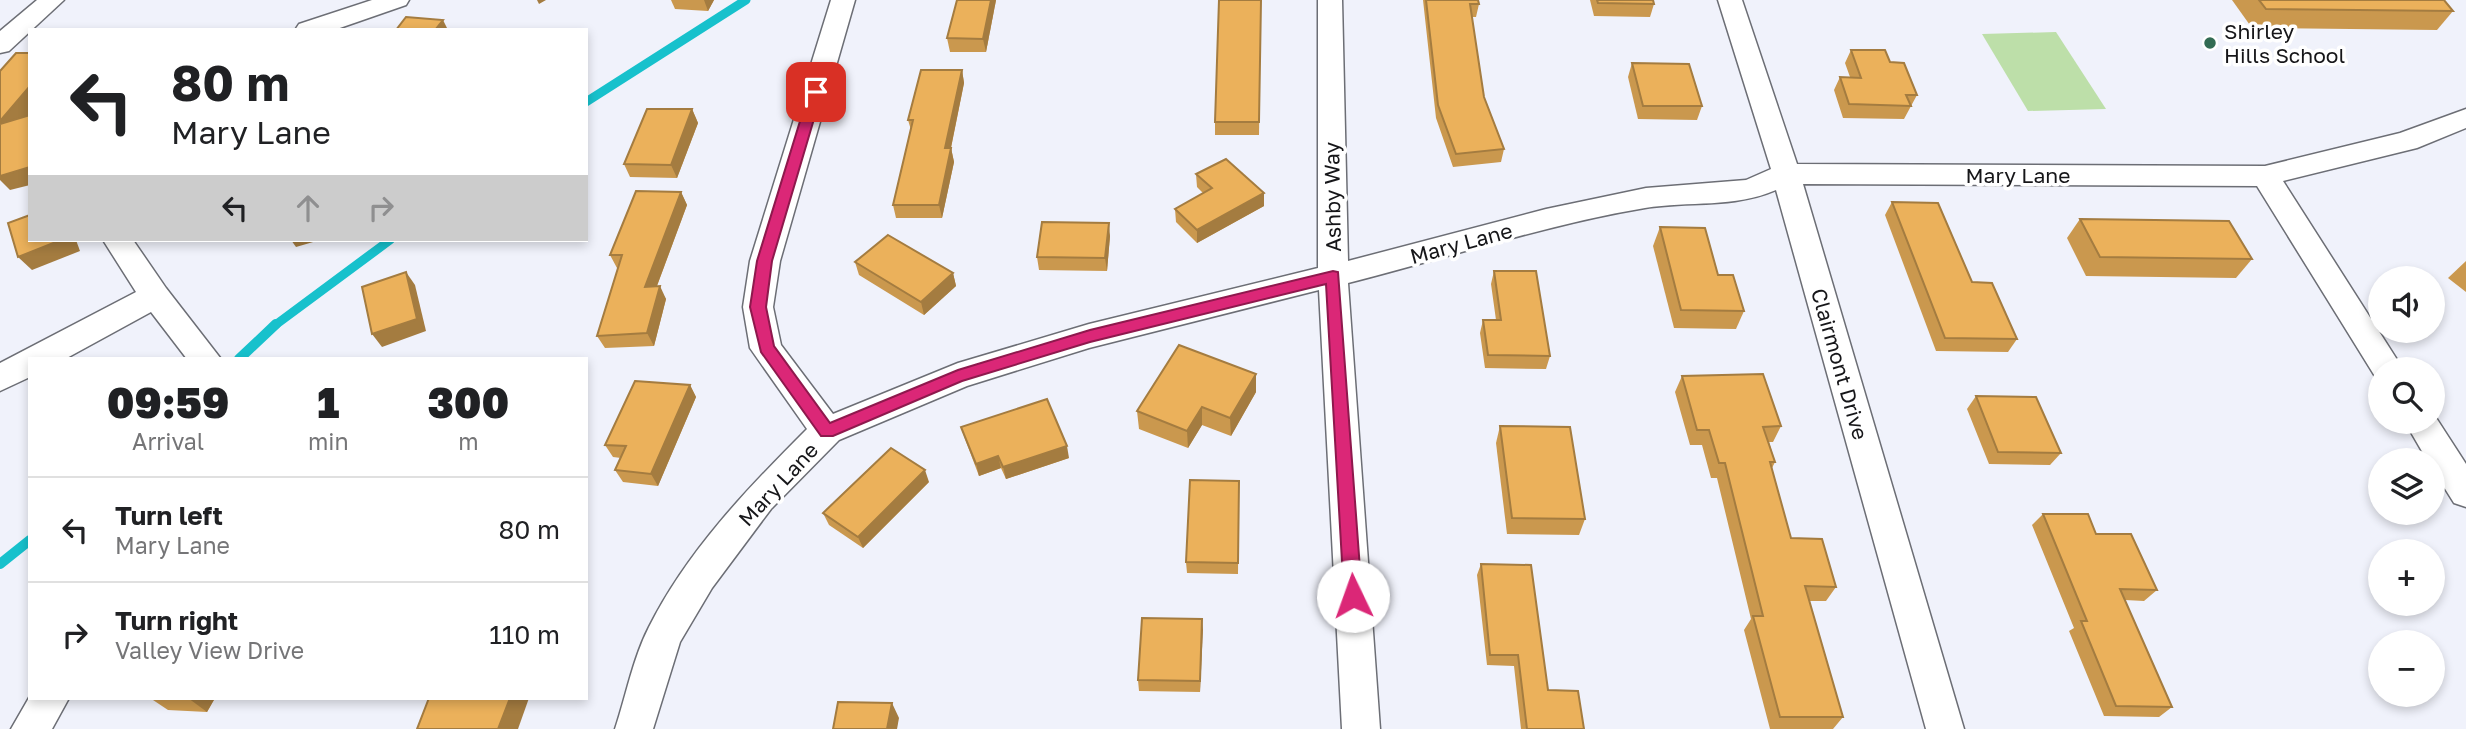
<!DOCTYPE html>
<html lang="en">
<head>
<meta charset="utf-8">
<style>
  body { margin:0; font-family:"Golos Text",sans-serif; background:#f2f2f2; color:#202124; height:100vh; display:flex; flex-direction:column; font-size:26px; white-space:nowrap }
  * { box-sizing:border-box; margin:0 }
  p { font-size:23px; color:#757577 }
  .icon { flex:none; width:38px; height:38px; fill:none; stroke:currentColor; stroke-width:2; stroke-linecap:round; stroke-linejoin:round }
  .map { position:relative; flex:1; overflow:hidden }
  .side { position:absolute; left:28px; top:357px; width:560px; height:343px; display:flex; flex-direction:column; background:#fff; border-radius:0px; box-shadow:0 4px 10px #0003 }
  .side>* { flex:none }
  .banner { position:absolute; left:28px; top:28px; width:560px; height:214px; border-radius:0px; box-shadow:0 4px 10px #0003; background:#fff; color:#202124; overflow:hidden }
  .controls { position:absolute; left:2368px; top:266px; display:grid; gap:14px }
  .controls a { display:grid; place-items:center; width:77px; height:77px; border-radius:50%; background:#fff; box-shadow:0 4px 10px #0003; font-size:35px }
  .pin { position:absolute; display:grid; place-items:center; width:60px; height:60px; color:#fff; margin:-30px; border-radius:14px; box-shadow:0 4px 10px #0006 }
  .me { position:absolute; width:77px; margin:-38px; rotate:357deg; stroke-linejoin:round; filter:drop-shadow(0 0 5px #0008) }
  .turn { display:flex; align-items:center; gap:24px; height:147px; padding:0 28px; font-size:32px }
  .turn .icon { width:91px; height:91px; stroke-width:2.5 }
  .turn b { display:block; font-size:49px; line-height:60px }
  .lanes { display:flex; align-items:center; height:66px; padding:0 28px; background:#0003; justify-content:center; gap:35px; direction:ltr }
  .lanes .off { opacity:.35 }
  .eta { display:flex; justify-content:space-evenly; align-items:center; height:119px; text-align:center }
  .eta b { font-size:42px; font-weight:800; line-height:49px }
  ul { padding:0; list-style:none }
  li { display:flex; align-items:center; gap:21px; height:105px; padding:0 28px; border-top:2px solid #e0e0e0 }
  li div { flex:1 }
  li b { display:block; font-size:26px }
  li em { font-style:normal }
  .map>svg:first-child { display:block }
</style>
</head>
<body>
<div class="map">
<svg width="2466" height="729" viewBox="0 0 2466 729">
  <rect width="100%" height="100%" fill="#f0f2fb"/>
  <!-- green -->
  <polygon fill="#bddfa9" points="2056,32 2106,109 2028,111 1982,34"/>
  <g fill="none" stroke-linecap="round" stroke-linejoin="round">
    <!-- stream-far1 -->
    <g stroke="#17c1cc" stroke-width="9">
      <polyline points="586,102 746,0"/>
      <polyline points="274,326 390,240"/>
    </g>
    <!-- stream -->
    <g stroke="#17c1cc" stroke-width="10">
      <polyline points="239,359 276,324"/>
      <polyline points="0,564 30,540"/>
    </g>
    <!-- minor casing -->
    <g stroke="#6c6e75" stroke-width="3">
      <g id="minor">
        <polygon points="37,0 64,0 9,51 0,53 0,31"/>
        <polygon points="372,0 409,0 406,5 334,30 295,30 299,24"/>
        <path d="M 831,0 L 855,0 L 780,261 L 773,307 L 781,345 L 833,414 L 958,363 L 1089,324 L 1318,268 L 1318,0 L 1342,0 L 1348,261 L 1546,209 L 1646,188 L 1746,180 L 1771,169 L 1718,0 L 1742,0 L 1797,164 L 2265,166 L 2400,133 L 2466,109 L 2466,128 L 2417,148 L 2283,181 L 2403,369 L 2380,369 L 2380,379 L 2376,378 L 2257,186 L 1803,184 L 1964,729 L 1926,729 L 1776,190 C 1735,208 1689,201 1645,208 C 1544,225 1447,258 1348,283 L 1380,729 L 1342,729 L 1319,290 L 1089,348 L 967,386 L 839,440 L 771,509 L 712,588 L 680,642 L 653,729 L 615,729 C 626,696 633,658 649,627 C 687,551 748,488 807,429 L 750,348 L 743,307 L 750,261 Z"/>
        <polygon points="103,240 133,240 166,288 221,359 187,359 151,312 65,359 30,359 30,377 0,391 0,363 136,292"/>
        <polygon points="2433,413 2466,464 2466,507 2454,503 2432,468 2432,460 2427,460 2405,422 2432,422"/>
        <polygon points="30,696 30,698 69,698 52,729 11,729"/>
      </g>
    </g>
    <!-- minor -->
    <use href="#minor" fill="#fff" fill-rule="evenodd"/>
  </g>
  <!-- wall -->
  <g fill="#ca984e">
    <polygon points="671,0 714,0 708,11 675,9"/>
    <polygon points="957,0 996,0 986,52 950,52 947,38"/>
    <polygon points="1261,0 1259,135 1215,135 1215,122"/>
    <polygon points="1423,0 1478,0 1479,4 1476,17 1472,17 1484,97 1504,149 1501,162 1453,167 1436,118"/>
    <polygon points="1590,0 1653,0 1654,4 1650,17 1594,16"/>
    <polygon points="2232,0 2444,0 2453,11 2437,30 2252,28"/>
    <polygon points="1851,50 1890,62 1917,95 1904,119 1843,118 1834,90 1840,77 1850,77 1845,63"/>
    <polygon points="1632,63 1702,106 1697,120 1638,119 1628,77"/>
    <polygon points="962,70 964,83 951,148 954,162 942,218 896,218 893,205 911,130 908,120"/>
    <polygon points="692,109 698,123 677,178 630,177 624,164"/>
    <polygon points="1196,174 1264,193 1264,206 1197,243 1176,222 1175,209 1203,193 1197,187"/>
    <polygon points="681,192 687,205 657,286 666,299 654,346 605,348 597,336 618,268 617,268 610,255"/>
    <polygon points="1892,202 1972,282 2017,339 2008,352 1936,351 1885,215"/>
    <polygon points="2080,219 2252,259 2236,278 2086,276 2067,238"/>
    <polygon points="1660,227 1718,275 1744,311 1736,329 1674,328 1653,246"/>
    <polygon points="1110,236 1107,271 1039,270 1037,257"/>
    <polygon points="2466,261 2466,292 2448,278"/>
    <polygon points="855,262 953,273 956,286 924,315 859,275"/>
    <polygon points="1494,271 1550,356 1546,369 1485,368 1480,333 1483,320 1496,320 1491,284"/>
    <polygon points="1256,374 1256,392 1231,436 1202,425 1188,448 1139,429 1137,411"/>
    <polygon points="1682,376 1781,426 1773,442 1769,442 1775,462 1772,468 1791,538 1836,587 1826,601 1809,601 1843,717 1833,729 1770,729 1744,630 1751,619 1717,478 1711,478 1702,445 1690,445 1675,392"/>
    <polygon points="690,385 696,397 658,486 623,482 615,470 621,458 613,457 605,445"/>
    <polygon points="1976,396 2061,453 2050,465 1989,464 1967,409"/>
    <polygon points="1500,426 1585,519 1579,535 1507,534 1496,443"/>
    <polygon points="961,427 1069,458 1006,479 1001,468 979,476 965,439"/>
    <polygon points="1239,481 1238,574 1187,573 1186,562"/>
    <polygon points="929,482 863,548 829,525 823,513"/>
    <polygon points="2043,514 2096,534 2157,590 2144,601 2125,600 2172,707 2159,717 2104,716 2069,631 2074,628 2032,525"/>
    <polygon points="1481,564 1548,690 1584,729 1521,729 1514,666 1487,665 1477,575"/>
    <polygon points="1202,619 1200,692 1139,691 1138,680"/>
    <polygon points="150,698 215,698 207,712 168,710"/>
  </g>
  <!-- shaded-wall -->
  <g fill="#a47c40">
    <polygon points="537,0 546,0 539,4"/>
    <polygon points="704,0 714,0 708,11"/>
    <polygon points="991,0 996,0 986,52 983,39"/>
    <polygon points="443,20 448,30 435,30"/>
    <polygon points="962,70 964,83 948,162 945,148"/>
    <polygon points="30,86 30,114 11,137 0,126 0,121"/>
    <polygon points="692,109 698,123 677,178 671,165"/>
    <polygon points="951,148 954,162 942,218 939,205"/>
    <polygon points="30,167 30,185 10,190 0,180 0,176"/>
    <polygon points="681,192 687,205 652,299 645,287"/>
    <polygon points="1264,193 1264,206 1197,243 1197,230"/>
    <polygon points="1109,223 1110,236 1107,271 1105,258"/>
    <polygon points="61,240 76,240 80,251 32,270 18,257"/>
    <polygon points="291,240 320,240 296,247"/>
    <polygon points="406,272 415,285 426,331 382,347 372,334"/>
    <polygon points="953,273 956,286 924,315 921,302"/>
    <polygon points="660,286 666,299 654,346 647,333"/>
    <polygon points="1256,374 1256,392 1231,436 1230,418"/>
    <polygon points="690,385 696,397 658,486 651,474"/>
    <polygon points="1202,407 1202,425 1188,448 1187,431"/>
    <polygon points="1067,446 1069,458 1006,479 1003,467"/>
    <polygon points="998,456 1001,468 979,476 976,464"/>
    <polygon points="925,470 929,482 863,548 858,537"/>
    <polygon points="1202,619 1203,630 1200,692 1200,681"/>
    <polygon points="188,698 215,698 207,712"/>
    <polygon points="510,698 529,698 518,729 498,729"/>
    <polygon points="892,703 899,718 897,729 887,729"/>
  </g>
  <!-- building -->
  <g fill="#ebb15b" stroke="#a47c40" stroke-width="2">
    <polygon points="957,0 991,0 983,39 947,38"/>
    <polygon points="1219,0 1261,0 1259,122 1215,122"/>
    <polygon points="1426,0 1478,0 1479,4 1470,4 1484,97 1504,149 1456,154 1438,105"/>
    <polygon points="1597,0 1653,0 1654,4 1598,3"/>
    <polygon points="2259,0 2444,0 2453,11 2266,9"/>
    <polygon points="406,17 443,20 435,30 396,30"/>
    <polygon points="1851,50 1885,50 1890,62 1904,63 1917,95 1906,95 1911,106 1849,104 1840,77 1861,78"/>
    <polygon points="16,53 30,53 30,86 0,121 0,71"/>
    <polygon points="1632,63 1689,64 1702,106 1643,106"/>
    <polygon points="921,70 962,70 945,148 951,148 939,205 893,205 913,120 908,120"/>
    <polygon points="647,109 692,109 671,165 624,164"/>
    <polygon points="30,115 30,167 0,176 0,124"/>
    <polygon points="1226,159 1264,193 1197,230 1175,209 1212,188 1196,174"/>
    <polygon points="636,191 681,192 645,287 660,286 647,333 597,336 622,255 610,255"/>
    <polygon points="1892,202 1938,203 1972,282 1992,283 2017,339 1945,338"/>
    <polygon points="30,215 30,240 61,240 18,257 8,223"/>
    <polygon points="2080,219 2229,221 2252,259 2100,257"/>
    <polygon points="1042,222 1109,223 1105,258 1037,257"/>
    <polygon points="1660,227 1705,228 1718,275 1733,275 1744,311 1681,310"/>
    <polygon points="888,235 953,273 921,302 855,262"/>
    <polygon points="1494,271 1536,271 1550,356 1488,355 1483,320 1501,320"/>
    <polygon points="406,272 417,319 372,334 362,287"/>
    <polygon points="1179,345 1256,374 1230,418 1202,407 1187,431 1137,411"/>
    <polygon points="1763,374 1781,426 1763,427 1775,462 1770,462 1791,538 1822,539 1836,587 1805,586 1843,717 1780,717 1753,616 1763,616 1725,463 1719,463 1709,430 1697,430 1682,376"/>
    <polygon points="635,381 690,385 651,474 615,470 626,446 605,445"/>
    <polygon points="1976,396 2036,397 2061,453 1998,452"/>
    <polygon points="1047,399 1067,446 1003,467 998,456 976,464 961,427"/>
    <polygon points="1500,426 1570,427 1585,519 1512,518"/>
    <polygon points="891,448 925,470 858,537 823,513"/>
    <polygon points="1190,480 1239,481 1238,563 1186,562"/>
    <polygon points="2043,514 2088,514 2096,534 2131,534 2157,590 2120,589 2172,707 2116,706 2081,621 2087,621"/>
    <polygon points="1481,564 1531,565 1548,690 1578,691 1584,729 1527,729 1518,655 1490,655"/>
    <polygon points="1142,618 1202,619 1200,681 1138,680"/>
    <polygon points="429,698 510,698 498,729 417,729"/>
    <polygon points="838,702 892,703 887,729 833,729"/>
  </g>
  <!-- route -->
  <polygon fill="#db2777" stroke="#8e194d" stroke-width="2" points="816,88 822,92 772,261 766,307 774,346 830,423 958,370 1090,330 1333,271 1338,272 1362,596 1359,602 1353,604 1346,602 1344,596 1326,284 1090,342 962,381 833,436 821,436 761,352 750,307 757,261 809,92"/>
  <!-- markers -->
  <circle fill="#326b53" stroke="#fff" stroke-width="2.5" cx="2210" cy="43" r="7"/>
  <g text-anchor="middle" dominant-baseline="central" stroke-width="7" stroke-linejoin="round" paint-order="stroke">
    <!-- poi labels -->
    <g font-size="21" fill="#161619" stroke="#fff" text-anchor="start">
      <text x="2224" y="31">Shirley<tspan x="2224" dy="24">Hills School</tspan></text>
    </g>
    <!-- street labels -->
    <g font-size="21" fill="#161619" stroke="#fff">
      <text x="2018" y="175">Mary Lane</text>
      <text transform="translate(1332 197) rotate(-91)">Ashby Way</text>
      <text transform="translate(1461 243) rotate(-15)">Mary Lane</text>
      <text transform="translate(1840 364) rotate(74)">Clairmont Drive</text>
      <text transform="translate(778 484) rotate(-47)">Mary Lane</text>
    </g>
  </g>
</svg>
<div class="controls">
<a><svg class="icon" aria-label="sound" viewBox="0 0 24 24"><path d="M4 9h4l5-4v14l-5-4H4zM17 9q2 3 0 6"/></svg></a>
<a><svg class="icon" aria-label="search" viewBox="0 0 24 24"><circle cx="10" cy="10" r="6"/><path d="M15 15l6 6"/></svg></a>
<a><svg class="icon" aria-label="layers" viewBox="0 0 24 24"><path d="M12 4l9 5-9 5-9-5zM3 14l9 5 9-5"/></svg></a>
<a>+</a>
<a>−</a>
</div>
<div class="pin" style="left:816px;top:92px;background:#d93025"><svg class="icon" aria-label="arrive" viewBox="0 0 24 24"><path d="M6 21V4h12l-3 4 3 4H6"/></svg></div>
<svg class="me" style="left:1353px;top:596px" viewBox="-20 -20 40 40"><circle r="19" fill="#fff"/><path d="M0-13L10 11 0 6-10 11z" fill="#db2777"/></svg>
<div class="banner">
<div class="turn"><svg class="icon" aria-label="left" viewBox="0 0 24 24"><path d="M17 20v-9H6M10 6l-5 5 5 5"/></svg><div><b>80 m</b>Mary Lane</div></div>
<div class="lanes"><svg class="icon" aria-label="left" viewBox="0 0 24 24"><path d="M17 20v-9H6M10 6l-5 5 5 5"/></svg><svg class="icon off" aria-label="ahead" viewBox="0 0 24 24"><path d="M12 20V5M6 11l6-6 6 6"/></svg><svg class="icon off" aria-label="right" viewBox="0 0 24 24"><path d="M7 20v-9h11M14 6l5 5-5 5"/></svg></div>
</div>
<section class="side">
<div class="eta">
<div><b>09:59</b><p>Arrival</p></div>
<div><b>1</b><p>min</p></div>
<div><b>300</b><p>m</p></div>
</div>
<ul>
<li><svg class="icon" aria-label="left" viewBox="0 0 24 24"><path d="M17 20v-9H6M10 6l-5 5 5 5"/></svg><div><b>Turn left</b><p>Mary Lane</p></div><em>80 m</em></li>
<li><svg class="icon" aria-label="right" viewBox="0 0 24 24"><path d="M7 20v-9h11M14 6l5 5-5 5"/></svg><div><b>Turn right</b><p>Valley View Drive</p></div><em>110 m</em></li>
</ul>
</section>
</div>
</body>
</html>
